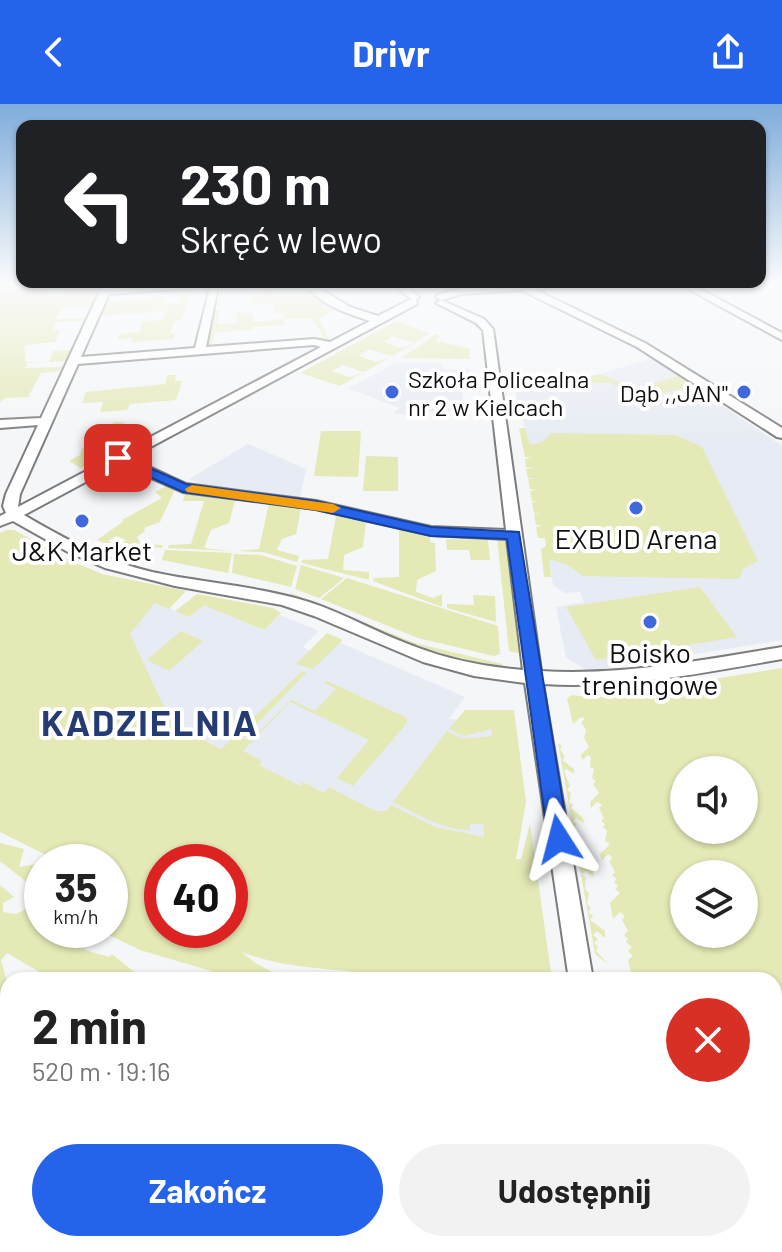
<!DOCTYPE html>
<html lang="pl">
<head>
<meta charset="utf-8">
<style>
  body { margin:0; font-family:Barlow,sans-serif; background:#f2f2f2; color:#222; height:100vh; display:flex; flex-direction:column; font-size:30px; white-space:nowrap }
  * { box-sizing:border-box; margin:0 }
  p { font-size:26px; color:#767676 }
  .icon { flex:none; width:44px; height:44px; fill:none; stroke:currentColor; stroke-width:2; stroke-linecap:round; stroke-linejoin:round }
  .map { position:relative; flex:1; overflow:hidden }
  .drawer { position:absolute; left:0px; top:868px; width:782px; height:280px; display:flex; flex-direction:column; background:#fff; border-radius:24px 24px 0 0; box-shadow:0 2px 6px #0004 }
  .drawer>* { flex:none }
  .guide { position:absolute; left:16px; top:16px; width:750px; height:168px; border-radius:16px; box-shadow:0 2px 6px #0004; background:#202124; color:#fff; overflow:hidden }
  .tools { position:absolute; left:670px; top:652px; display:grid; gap:16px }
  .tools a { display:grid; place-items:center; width:88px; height:88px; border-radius:50%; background:#fff; box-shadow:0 2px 6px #0004; font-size:40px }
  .speed { position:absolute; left:24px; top:740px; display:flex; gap:16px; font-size:40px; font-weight:700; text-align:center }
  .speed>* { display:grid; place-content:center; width:104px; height:104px; border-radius:50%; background:#fff; box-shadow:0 2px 6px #0004; line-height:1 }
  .speed small { font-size:20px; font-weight:400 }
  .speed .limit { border:12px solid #d22; background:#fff; color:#111 }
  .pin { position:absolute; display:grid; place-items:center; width:68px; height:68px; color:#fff; margin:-34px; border-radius:16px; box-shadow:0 4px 12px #0006 }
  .me { position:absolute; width:88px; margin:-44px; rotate:351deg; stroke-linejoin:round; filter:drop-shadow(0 0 6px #0008) }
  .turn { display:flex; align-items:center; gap:28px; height:168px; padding:0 32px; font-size:36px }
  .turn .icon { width:104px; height:104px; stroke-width:2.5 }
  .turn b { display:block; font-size:56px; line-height:68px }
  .round { display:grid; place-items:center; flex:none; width:84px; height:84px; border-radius:42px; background:#f2f2f2 }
  .headline { display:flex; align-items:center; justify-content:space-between; height:136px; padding:0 32px }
  h1 { font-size:48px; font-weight:700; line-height:60px }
  .cta { display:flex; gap:16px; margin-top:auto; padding:16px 32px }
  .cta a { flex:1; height:92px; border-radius:48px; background:#2563eb; color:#fff; font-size:32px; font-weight:700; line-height:92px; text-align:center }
  .cta a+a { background:#f2f2f2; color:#222 }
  header { display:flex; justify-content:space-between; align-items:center; height:104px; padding:0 32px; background:#2563eb; color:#fff; font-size:36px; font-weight:700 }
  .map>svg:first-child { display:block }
</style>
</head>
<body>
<header><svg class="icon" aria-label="back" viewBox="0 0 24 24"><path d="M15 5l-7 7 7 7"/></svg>Drivr<svg class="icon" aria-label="share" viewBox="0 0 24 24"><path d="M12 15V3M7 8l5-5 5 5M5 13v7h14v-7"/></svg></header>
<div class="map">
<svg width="782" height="1148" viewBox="0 0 782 1148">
  <rect width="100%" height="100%" fill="#f5f6f8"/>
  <!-- built -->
  <g fill="#e7ebf3">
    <polygon points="653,254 782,342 782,536 588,567 566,554 556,503 584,498 580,488 564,489 553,481 530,341 516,292 516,278 610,279 600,270"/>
    <polygon points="396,259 442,259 443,265 470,265 471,270 461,271 463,302 455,302 455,308 419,307 417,311 407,311 393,309 400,304 348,284"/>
    <polygon points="248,340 306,365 300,395 198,382 199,379 189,375"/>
    <polygon points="155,498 189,513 204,500 263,526 280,511 319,527 303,543 318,551 334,536 465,593 449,615 499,620 513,738 366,720 172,620 129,530"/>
  </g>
  <!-- green -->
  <g fill="#e4e9b6" fill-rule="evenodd">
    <polygon points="0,178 53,178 46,190 99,184 91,202 61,204 56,215 86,214 85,217 56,218 53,226 59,226 56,238 24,241 26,258 49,258 53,247 72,246 67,257 26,259 28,261 24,264 63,263 61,267 41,269 28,293 5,294 0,298"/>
    <polygon points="224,178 273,178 274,190 283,192 312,185 330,198 324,200 332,205 340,203 319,214 329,236 316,234 324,233 311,214 284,215 285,221 253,223 253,226 215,228 210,244 207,244 216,206 219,206 217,220 237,219 237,208 252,209 254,218 284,215 283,209 275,209 274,199 251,200 252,191 262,189 262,181 224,185 220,202 217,202"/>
    <polygon points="191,189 182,216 176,216 169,230 175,229 174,235 131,238 132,234 118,235 119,230 140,228 142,217 163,216 166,207 100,212 106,198 164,192 165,199 180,198 180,190"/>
    <polygon points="396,217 429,229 415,239 393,232 384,238 401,244 414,240 392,252 369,245 359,252 376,258 389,254 364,268 342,261 332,267 350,273 362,269 340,282 300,269"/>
    <polygon points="436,230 441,232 435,237 469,244 470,255 402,254"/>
    <polygon points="601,270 636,285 681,271 714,295 708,295 690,283 641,294 643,297 640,297 611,279 525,278 520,281 519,287 513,287 510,273 578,274"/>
    <polygon points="168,271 176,271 175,277 182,277 176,296 130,300 127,306 100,308 103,298 82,299 86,288 165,280"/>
    <polygon points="114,318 124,318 115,347 81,364 69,357 80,351 82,344 98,343 101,330 97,330 99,323 112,322"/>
    <polygon points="519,324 525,324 530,341 542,338 552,329 676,331 702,343 758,457 743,465 739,475 583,472 566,460 549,455 551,473 544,473 541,445 546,442 545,434 538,434 536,423 543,421 536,421 534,410 541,410 534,409 532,398 539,398 532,397 530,387 537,386 530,385 528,375 536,375 528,374 526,365 534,364 526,363 525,355 532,353 525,353"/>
    <polygon points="321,327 361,327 358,373 314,372"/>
    <polygon points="366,352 398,353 398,387 363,387"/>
    <polygon points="166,382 175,385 160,418 144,424 145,427 137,433 140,440 163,441 162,444 121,441 126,436 116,432 108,437 114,440 111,442 97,436 124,417 122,416 162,394 155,388"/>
    <polygon points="190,388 236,393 229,419 211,426 204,444 231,447 168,444 169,441 191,440 204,397 183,397 185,390"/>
    <polygon points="269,399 301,404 296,430 282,435 277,446 299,452 297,458 263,448 237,447 259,445"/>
    <polygon points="336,412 366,418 363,443 344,451 343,466 369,468 369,476 302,459 302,456 328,455"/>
    <polygon points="399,425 430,433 430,438 435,439 436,467 417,476 416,488 433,494 442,490 442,503 373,477 374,474 399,473"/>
    <path d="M 7,426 L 14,426 L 67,455 L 102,470 L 186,487 L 169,505 L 155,499 L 130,530 L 172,620 L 221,645 L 302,567 L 306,569 L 243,634 L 250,637 L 291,596 L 315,607 L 336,585 L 325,579 L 327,577 L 407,614 L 407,619 L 353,682 L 337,674 L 369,636 L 290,598 L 243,647 L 262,657 L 259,661 L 300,682 L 303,678 L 324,689 L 329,683 L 375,707 L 386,707 L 391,701 L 435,723 L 484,733 L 483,720 L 470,720 L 470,726 C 441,725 419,711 393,698 L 447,627 L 463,635 L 492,632 L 491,625 L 464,632 L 449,625 L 465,606 L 514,606 L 526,698 L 516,755 L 521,755 L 530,720 L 552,876 L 401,876 C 348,862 295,869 242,848 L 255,859 L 288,876 L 221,876 L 211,867 L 140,846 L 99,826 L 110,826 L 110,758 L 50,758 L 54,755 L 0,728 L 0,429 ZM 162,758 L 230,758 L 230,826 L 194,826 L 216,838 L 197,835 L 185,826 L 162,826 Z"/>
    <polygon points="497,434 508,439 522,550 509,547"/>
    <polygon points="446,435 488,436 490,456 471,456 469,446 447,446"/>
    <polygon points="165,446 232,449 228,469 162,456"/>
    <polygon points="234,450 261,451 297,462 291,483 232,469"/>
    <polygon points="301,461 344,474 319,494 295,485"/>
    <polygon points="347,474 498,522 500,550 494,552 418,534 321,495"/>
    <polygon points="700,483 737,533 596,556 566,503"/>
    <polygon points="291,489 415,539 502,560 503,564 419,546 288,493"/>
    <polygon points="197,490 273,504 281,509 264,526 204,501 189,513 175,507"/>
    <polygon points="473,491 495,492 496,518 447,504 447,500 474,501"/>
    <polygon points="181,527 203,537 169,567 147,556"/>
    <polygon points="327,529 343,536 313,565 296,560"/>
    <path d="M 782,564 L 782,1148 L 672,1148 L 671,1140 L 774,1140 L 774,876 L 632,874 L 628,856 L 633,852 L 628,847 L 632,843 L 626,838 L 628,835 L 624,831 L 628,827 L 622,816 L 625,812 L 620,808 L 613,815 L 610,799 L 620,789 L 615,785 L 618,782 L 614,778 L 617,775 L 612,771 L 615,768 L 609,757 L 613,754 L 608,750 L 602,757 L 600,750 L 610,740 L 605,737 L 607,727 L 603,723 L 605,720 L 601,717 L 604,714 L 599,704 L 602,701 L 597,698 L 591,704 L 590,698 L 599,689 L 593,680 L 596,677 L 592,674 L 594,665 L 590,663 L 591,654 L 588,651 L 582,656 L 581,651 L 589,643 L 584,634 L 586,626 L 581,618 L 585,615 L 581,613 L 573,620 L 567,594 L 572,591 L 595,594 ZM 684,666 L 744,666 L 744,726 L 684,726 ZM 684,770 L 744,770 L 744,830 L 684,830 Z"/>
    <polygon points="558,639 562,642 560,645 565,653 562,656 574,665 574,670 566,665 564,667 570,682 567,686 571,689 569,698 573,701 571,704 583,714 584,719 576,714 573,717 577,720 574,723 579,733 576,736 580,740 577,743 581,746 580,757 593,767 594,773 586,767 582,770 586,774 585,785 589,789 587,800 591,804 588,808 593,812 590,816 605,827 605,834 597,827 593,831 598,835 594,839 598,843 596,847 609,861 595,850"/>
    <polygon points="0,739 24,745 19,763 42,759 42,790 0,757"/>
    <path d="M 0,781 L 14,793 L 3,799 L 3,808 L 16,810 L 28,804 L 34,820 L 42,821 L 42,826 C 61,826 69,835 83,844 C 90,849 101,850 109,853 L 112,850 L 144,876 L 53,876 L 7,849 L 1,856 C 7,877 17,915 0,936 Z"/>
    <polygon points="60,1140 139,1140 139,1148 57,1148"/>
    <polygon points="345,1140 468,1140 468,1148 323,1148 321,1141 343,1144"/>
  </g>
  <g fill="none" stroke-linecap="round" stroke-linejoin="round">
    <!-- minor casing -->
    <g stroke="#7b7c7d" stroke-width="4">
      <g id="minor">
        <path d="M 104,178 L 114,178 L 111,184 L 219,178 L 206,243 L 314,235 L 330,238 L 370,217 C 349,210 319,201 307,181 L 310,178 L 322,178 L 319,184 L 350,203 L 378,212 L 411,195 L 391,178 L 402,178 L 419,193 L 416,196 L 417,200 L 130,354 L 186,380 L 316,397 L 431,423 L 506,426 L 483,226 L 476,219 L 436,199 L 441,196 L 436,193 L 437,191 L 461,184 L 511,181 L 508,178 L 593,178 L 588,181 L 534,185 L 645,239 L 782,324 L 782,334 L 777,333 L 637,243 L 521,186 L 462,190 L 441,196 L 484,215 L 493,225 L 541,567 C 622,572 702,556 782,543 L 782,555 C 703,569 624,585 543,580 L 593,876 L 569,876 L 525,579 L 474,572 L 423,558 L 314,512 L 282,501 L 175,482 L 105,464 L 68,448 L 13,417 L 0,422 L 0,412 L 6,409 L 3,402 L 6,390 L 38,321 L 0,324 L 0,316 L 41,314 ZM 210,183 L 195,244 L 81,253 L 109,190 ZM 314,241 L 321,243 L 18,403 L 20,390 L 78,260 ZM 119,360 L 183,388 L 316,405 L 431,431 L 507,435 L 523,566 C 487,563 450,556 416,543 C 379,530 346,510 309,498 C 258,482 204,479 152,468 C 106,457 65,435 24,411 Z"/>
        <polygon points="675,178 687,178 782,229 782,236"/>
        <polygon points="608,1140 638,1140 639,1148 609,1148"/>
      </g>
    </g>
    <!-- minor -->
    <use href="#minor" fill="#fff" fill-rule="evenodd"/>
  </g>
  <!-- sky -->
  <linearGradient id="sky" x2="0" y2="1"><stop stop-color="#7facdc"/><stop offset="0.53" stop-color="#fafbfc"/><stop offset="1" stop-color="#fafbfc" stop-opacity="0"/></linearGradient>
  <rect width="782" height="339" fill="url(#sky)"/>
  <!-- route -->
  <polygon fill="#2563eb" stroke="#184099" stroke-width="2" points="118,350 186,380 316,397 431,423 519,428 569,735 566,742 559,744 551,742 548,735 507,435 431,432 316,406 183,388 114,357 112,354"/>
  <!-- slow -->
  <polygon fill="#f59e0b" points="192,381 333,400 341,404 333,409 187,388 185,385"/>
  <!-- markers -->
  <g fill="#3f69da" stroke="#fff" stroke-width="3">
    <circle cx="392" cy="288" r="8"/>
    <circle cx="744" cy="288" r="8"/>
    <circle cx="636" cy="404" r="8"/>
    <circle cx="82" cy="417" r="8"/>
    <circle cx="650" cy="518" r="8"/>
  </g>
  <g text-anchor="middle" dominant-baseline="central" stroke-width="8" stroke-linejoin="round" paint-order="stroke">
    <!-- far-poi labels -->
    <g font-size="24" fill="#101011" stroke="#fff" text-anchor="start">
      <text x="408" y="274">Szkoła Policealna<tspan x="408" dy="28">nr 2 w Kielcach</tspan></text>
      <text x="728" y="288" text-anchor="end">Dąb ,,JAN"</text>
    </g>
    <!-- poi labels -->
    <g font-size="28" fill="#101011" stroke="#fff">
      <text x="636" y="434">EXBUD Arena</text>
      <text x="82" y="446">J&amp;K Market</text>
      <text x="650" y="548">Boisko<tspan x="650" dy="32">treningowe</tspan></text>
    </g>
    <!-- district labels -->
    <g font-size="36" font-weight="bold" letter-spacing="2" fill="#253b73" stroke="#fff">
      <text x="150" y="617">KADZIELNIA</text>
    </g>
  </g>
</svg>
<div class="tools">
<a><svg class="icon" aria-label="sound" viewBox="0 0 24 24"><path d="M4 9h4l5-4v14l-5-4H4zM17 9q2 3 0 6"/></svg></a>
<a><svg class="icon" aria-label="layers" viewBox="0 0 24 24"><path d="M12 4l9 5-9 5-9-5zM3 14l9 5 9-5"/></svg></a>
</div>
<div class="speed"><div>35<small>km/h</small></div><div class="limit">40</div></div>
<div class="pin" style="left:118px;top:354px;background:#d93025"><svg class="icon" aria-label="arrive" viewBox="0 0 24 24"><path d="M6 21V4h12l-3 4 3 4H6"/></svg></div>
<svg class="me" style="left:559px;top:735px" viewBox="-20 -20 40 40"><path d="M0-17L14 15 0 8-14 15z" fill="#2563eb" stroke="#fff" stroke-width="4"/></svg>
<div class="guide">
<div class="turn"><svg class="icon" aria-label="left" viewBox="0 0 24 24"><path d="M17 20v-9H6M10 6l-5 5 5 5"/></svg><div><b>230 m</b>Skręć w lewo</div></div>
</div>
<section class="drawer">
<div class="headline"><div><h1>2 min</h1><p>520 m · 19:16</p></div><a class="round" style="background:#d93025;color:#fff"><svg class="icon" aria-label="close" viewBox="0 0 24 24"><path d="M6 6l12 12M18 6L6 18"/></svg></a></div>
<div class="cta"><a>Zakończ</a><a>Udostępnij</a></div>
</section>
</div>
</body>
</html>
